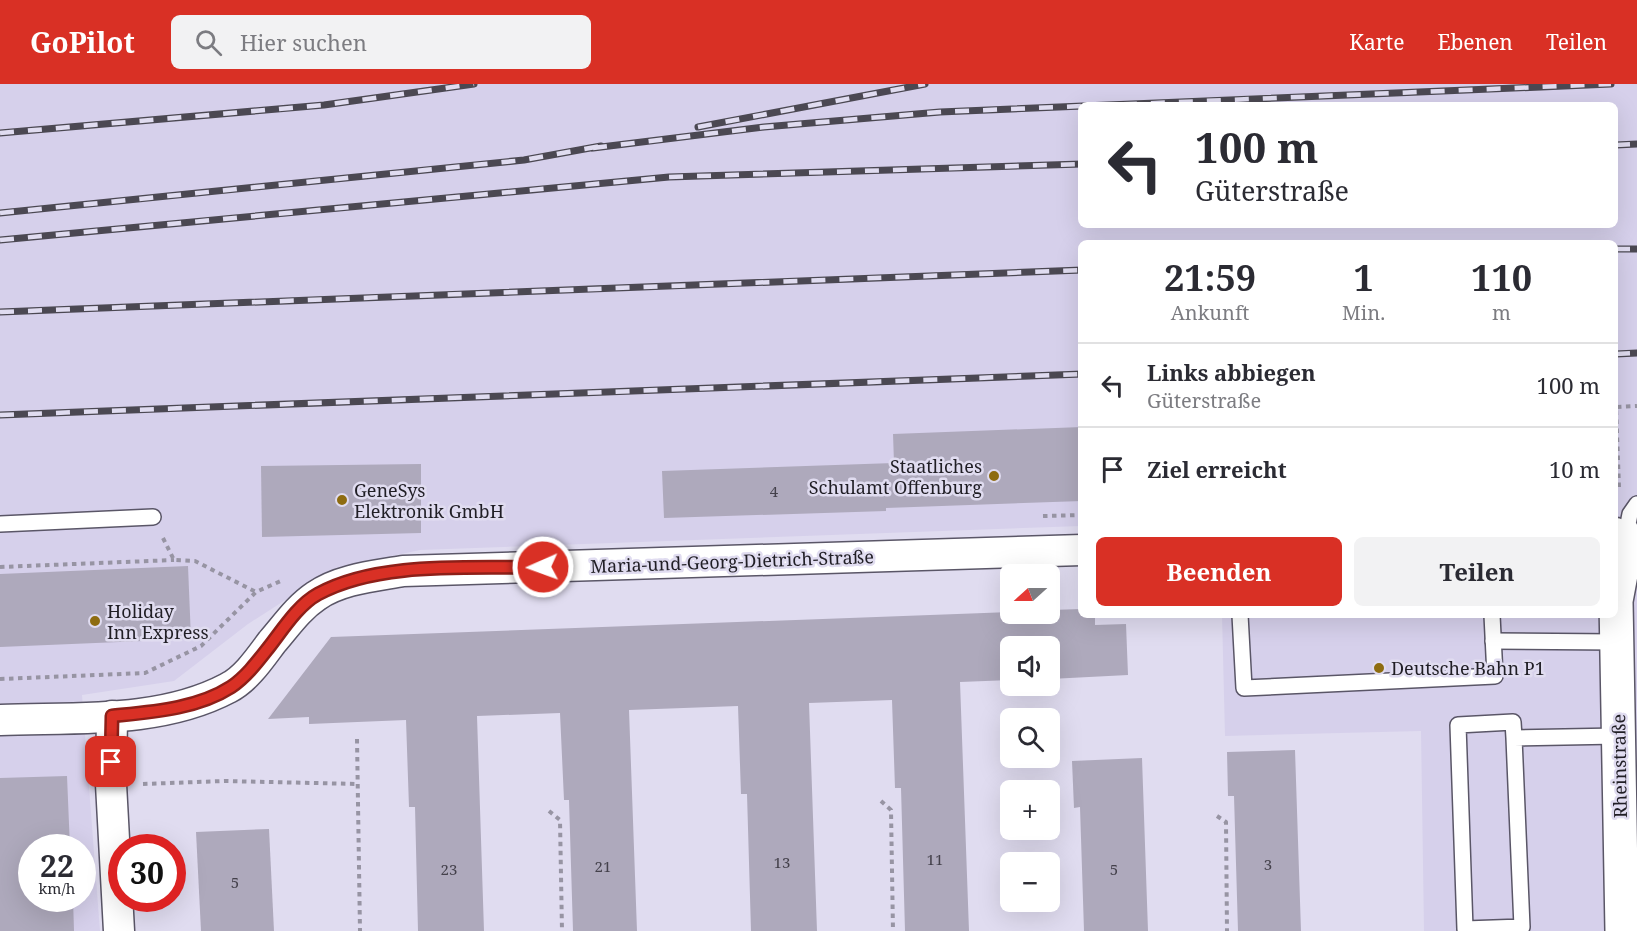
<!DOCTYPE html>
<html lang="de">
<head>
<meta charset="utf-8">
<style>
  body { margin:0; font-family:"Noto Serif",serif; background:#f2f2f3; color:#2b2b33; height:100vh; display:flex; flex-direction:column; font-size:22px; white-space:nowrap }
  * { box-sizing:border-box; margin:0 }
  p { font-size:20px; color:#7c7c81 }
  .icon { flex:none; width:33px; height:33px; fill:none; stroke:currentColor; stroke-width:2; stroke-linecap:round; stroke-linejoin:round }
  .map { position:relative; flex:1; overflow:hidden }
  .details { position:absolute; left:1078px; top:156px; width:540px; height:378px; display:flex; flex-direction:column; background:#fff; border-radius:9px; box-shadow:0 6px 24px #0002 }
  .details>* { flex:none }
  .guide { position:absolute; left:1078px; top:18px; width:540px; height:126px; border-radius:9px; box-shadow:0 6px 24px #0002; background:#fff; color:#2b2b33; overflow:hidden }
  .needle { width:39px; rotate:249deg }
  .buttons { position:absolute; left:1000px; top:480px; display:grid; gap:12px }
  .buttons a { display:grid; place-items:center; width:60px; height:60px; border-radius:9px; background:#fff; box-shadow:0 6px 24px #0002; font-size:30px }
  .speed { position:absolute; left:18px; top:750px; display:flex; gap:12px; font-size:30px; font-weight:700; text-align:center }
  .speed>* { display:grid; place-content:center; width:78px; height:78px; border-radius:50%; background:#fff; box-shadow:0 6px 24px #0002; line-height:1 }
  .speed small { font-size:15px; font-weight:400 }
  .speed .limit { border:9px solid #d22; background:#fff; color:#111 }
  .pin { position:absolute; display:grid; place-items:center; width:51px; height:51px; color:#fff; margin:-26px; border-radius:12px; box-shadow:0 3px 9px #0006 }
  .me { position:absolute; width:66px; margin:-33px; rotate:268deg; stroke-linejoin:round; filter:drop-shadow(0 0 4px #0008) }
  .turn { display:flex; align-items:center; gap:21px; height:126px; padding:0 18px; font-size:27px }
  .turn .icon { width:78px; height:78px; stroke-width:2.5 }
  .turn b { display:block; font-size:42px; line-height:51px }
  .eta { display:flex; justify-content:space-evenly; align-items:center; height:102px; text-align:center }
  .eta b { font-size:36px; font-weight:700; line-height:42px }
  .primary-button { display:flex; gap:12px; margin-top:auto; padding:12px 18px }
  .primary-button a { flex:1; height:69px; border-radius:9px; background:#d93025; color:#fff; font-size:24px; font-weight:700; line-height:69px; text-align:center }
  .primary-button a+a { background:#f2f2f3; color:#2b2b33 }
  ul { padding:0; list-style:none }
  li { display:flex; align-items:center; gap:18px; height:84px; padding:0 18px; border-top:2px solid #e1e1e2 }
  li div { flex:1 }
  li b { display:block; font-size:22px }
  li em { font-style:normal }
  header { display:flex; align-items:center; gap:36px; box-sizing:border-box; height:84px; padding:0 30px; background:#d93025; color:#fff }
  header strong { font-size:28px }
  nav { display:flex; gap:33px; margin-inline-start:auto; font-size:21px }
  .search { width:420px; height:54px; background:#f2f2f3; display:flex; align-items:center; gap:15px; box-sizing:border-box; padding:0 21px; border-radius:9px; color:#7c7c81; font-size:22px }
  .map>svg:first-child { display:block }
</style>
</head>
<body>
<header>
<strong>GoPilot</strong>
<div class="search"><svg class="icon" aria-label="search" viewBox="0 0 24 24"><circle cx="10" cy="10" r="6"/><path d="M15 15l6 6"/></svg>Hier suchen</div>
<nav><a>Karte</a><a>Ebenen</a><a>Teilen</a></nav>
</header>
<div class="map">
<svg width="1637" height="847" viewBox="0 0 1637 847">
  <rect width="100%" height="100%" fill="#e0dcf0"/>
  <!-- built -->
  <path fill="#d6d0eb" fill-rule="evenodd" d="M 0,0 L 1637,0 L 1637,847 L 1424,847 L 1421,647 L 1225,652 L 1222,531 L 1616,531 L 1616,159 L 1082,159 L 1081,442 L 420,466 L 335,484 L 248,540 L 174,597 L 82,611 L 100,847 L 0,847 ZM 1082,21 L 1616,21 L 1616,141 L 1082,141 ZM 32,764 L 82,764 L 82,814 L 32,814 Z"/>
  <!-- building -->
  <g fill="#aea9bc">
    <polygon points="1082,343 1082,417 886,424 886,427 664,434 662,387 894,379 893,350"/>
    <polygon points="421,380 421,449 262,453 261,382"/>
    <polygon points="188,482 191,555 0,563 0,490"/>
    <polygon points="1082,525 1082,531 1095,531 1095,541 1126,540 1128,591 1050,595 1050,562 1011,562 1011,596 960,598 969,847 905,847 901,704 895,704 892,616 809,619 817,847 751,847 747,710 741,710 738,622 629,626 637,847 573,847 569,716 564,716 560,629 477,632 484,847 418,847 415,723 409,723 406,636 309,640 309,633 268,635 331,553 1011,528 1050,530 1050,526"/>
    <polygon points="1295,666 1301,847 1238,847 1234,712 1228,712 1227,668"/>
    <polygon points="1142,674 1148,847 1084,847 1080,723 1074,724 1072,677"/>
    <polygon points="67,692 70,764 32,764 32,814 73,814 74,847 0,847 0,694"/>
    <polygon points="269,745 274,847 201,847 196,748"/>
  </g>
  <g fill="none" stroke-linecap="round" stroke-linejoin="round">
    <!-- service casing -->
    <g stroke="#5a5667" stroke-width="18">
      <g id="service">
        <polyline points="0,440 153,433"/>
        <polyline points="1636,454 1628,440 1630,430 1637,420"/>
        <polyline points="1240,531 1244,604 1495,592 1492,531"/>
        <polyline points="1493,557 1616,558"/>
        <polyline points="1514,654 1513,638 1458,641 1465,845 1522,843 1514,654 1618,652"/>
      </g>
    </g>
    <!-- minor casing -->
    <g stroke="#5a5667" stroke-width="33">
      <g id="minor">
        <polyline points="1616,449 1637,460"/>
        <polyline points="112,632 111,700 119,847"/>
        <path d="M 0,636 C 75,633 160,640 228,604 C 246,595 260,574 272,558 C 286,542 298,524 316,512 C 340,495 375,492 403,487 L 1082,466"/>
      </g>
    </g>
    <!-- tertiary casing -->
    <g stroke="#5a5667" stroke-width="36">
      <polyline id="tertiary" points="1622,847 1616,517 1622,485 1637,465"/>
    </g>
    <!-- path -->
    <g stroke="#9794a3" stroke-width="4" stroke-dasharray="4.5 4.5" stroke-linecap="butt">
      <polyline points="1619,403 1616,323 1637,322"/>
      <polyline points="1043,432 1082,431"/>
      <polyline points="163,454 174,476 195,477 256,508"/>
      <polyline points="0,483 174,476"/>
      <polyline points="0,595 145,589 201,562 256,508 283,496"/>
      <polyline points="357,655 360,847"/>
      <polyline points="143,700 225,697 358,700"/>
      <polyline points="881,717 891,726 893,847"/>
      <polyline points="549,727 560,736 562,847"/>
      <polyline points="1217,732 1226,738 1227,847"/>
    </g>
    <!-- service -->
    <use href="#service" stroke="#fff" stroke-width="15"/>
    <!-- minor -->
    <use href="#minor" stroke="#fff" stroke-width="30"/>
    <!-- tertiary -->
    <use href="#tertiary" stroke="#fff" stroke-width="33"/>
    <!-- rail casing -->
    <g stroke="#4b4852" stroke-width="7">
      <g id="rail">
        <polyline points="698,43 925,0"/>
        <polyline points="0,49 324,21 474,0"/>
        <polyline points="1616,61 1637,60"/>
        <polyline points="593,64 764,43 940,28 1611,0"/>
        <polyline points="0,129 524,76 601,62"/>
        <polyline points="0,156 669,93 1082,80"/>
        <polyline points="1616,165 1637,165"/>
        <polyline points="0,228 1082,186"/>
        <polyline points="1616,270 1637,269"/>
        <polyline points="0,331 1082,290"/>
      </g>
    </g>
    <!-- rail -->
    <use href="#rail" stroke="#e0dcf0" stroke-width="4.5" stroke-dasharray="14" stroke-linecap="butt"/>
  </g>
  <g fill="none" stroke-linecap="round" stroke-linejoin="round">
    <!-- route casing -->
    <g stroke="#8d1f18" stroke-width="15">
      <path id="route" d="M 111,678 L 112,632 C 151,628 197,625 231,603 C 246,593 258,577 269,563 C 283,545 298,521 318,510 C 380,476 474,485 543,483"/>
    </g>
    <!-- route -->
    <use href="#route" stroke="#d93025" stroke-width="10"/>
  </g>
  <!-- markers -->
  <g fill="#8e6c10" stroke="#e0dcf0" stroke-width="2">
    <circle cx="994" cy="392" r="6"/>
    <circle cx="342" cy="416" r="6"/>
    <circle cx="95" cy="537" r="6"/>
    <circle cx="1379" cy="584" r="6"/>
  </g>
  <g text-anchor="middle" dominant-baseline="central" stroke-width="5" stroke-linejoin="round" paint-order="stroke">
    <!-- number labels -->
    <g font-size="15" fill="#44414b">
      <text x="774" y="407">4</text>
      <text x="935" y="775">11</text>
      <text x="782" y="778">13</text>
      <text x="1268" y="780">3</text>
      <text x="603" y="782">21</text>
      <text x="449" y="785">23</text>
      <text x="1114" y="785">5</text>
      <text x="235" y="798">5</text>
    </g>
    <!-- poi labels -->
    <g font-size="18" fill="#201e25" stroke="#e0dcf0" text-anchor="start">
      <text x="982" y="382" text-anchor="end">Staatliches<tspan x="982" dy="21">Schulamt Offenburg</tspan></text>
      <text x="354" y="406">GeneSys<tspan x="354" dy="21">Elektronik GmbH</tspan></text>
      <text x="107" y="527">Holiday<tspan x="107" dy="21">Inn Express</tspan></text>
      <text x="1391" y="584">Deutsche Bahn P1</text>
    </g>
    <!-- street labels -->
    <g font-size="18" fill="#201e25" stroke="#e0dcf0">
      <text transform="translate(732 477) rotate(-2)">Maria-und-Georg-Dietrich-Straße</text>
      <text transform="translate(1619 682) rotate(-91)">Rheinstraße</text>
    </g>
  </g>
</svg>
<div class="buttons">
<a><svg class="needle" viewBox="-14 -14 28 28"><path d="M0-13l5 13h-10z" fill="#e53935"/><path d="M0 13l5-13h-10z" fill="#7c7c81"/></svg></a>
<a><svg class="icon" aria-label="sound" viewBox="0 0 24 24"><path d="M4 9h4l5-4v14l-5-4H4zM17 9q2 3 0 6"/></svg></a>
<a><svg class="icon" aria-label="search" viewBox="0 0 24 24"><circle cx="10" cy="10" r="6"/><path d="M15 15l6 6"/></svg></a>
<a>+</a>
<a>−</a>
</div>
<div class="speed"><div>22<small>km/h</small></div><div class="limit">30</div></div>
<div class="pin" style="left:111px;top:678px;background:#d93025"><svg class="icon" aria-label="arrive" viewBox="0 0 24 24"><path d="M6 21V4h12l-3 4 3 4H6"/></svg></div>
<svg class="me" style="left:543px;top:483px" viewBox="-20 -20 40 40"><circle r="17" fill="#d93025" stroke="#fff" stroke-width="3"/><path d="M0-11L8 9 0 5-8 9z" fill="#fff"/></svg>
<div class="guide">
<div class="turn"><svg class="icon" aria-label="left" viewBox="0 0 24 24"><path d="M17 20v-9H6M10 6l-5 5 5 5"/></svg><div><b>100 m</b>Güterstraße</div></div>
</div>
<section class="details">
<div class="eta">
<div><b>21:59</b><p>Ankunft</p></div>
<div><b>1</b><p>Min.</p></div>
<div><b>110</b><p>m</p></div>
</div>
<ul>
<li><svg class="icon" aria-label="left" viewBox="0 0 24 24"><path d="M17 20v-9H6M10 6l-5 5 5 5"/></svg><div><b>Links abbiegen</b><p>Güterstraße</p></div><em>100 m</em></li>
<li><svg class="icon" aria-label="arrive" viewBox="0 0 24 24"><path d="M6 21V4h12l-3 4 3 4H6"/></svg><div><b>Ziel erreicht</b></div><em>10 m</em></li>
</ul>
<div class="primary-button"><a>Beenden</a><a>Teilen</a></div>
</section>
</div>
</body>
</html>
